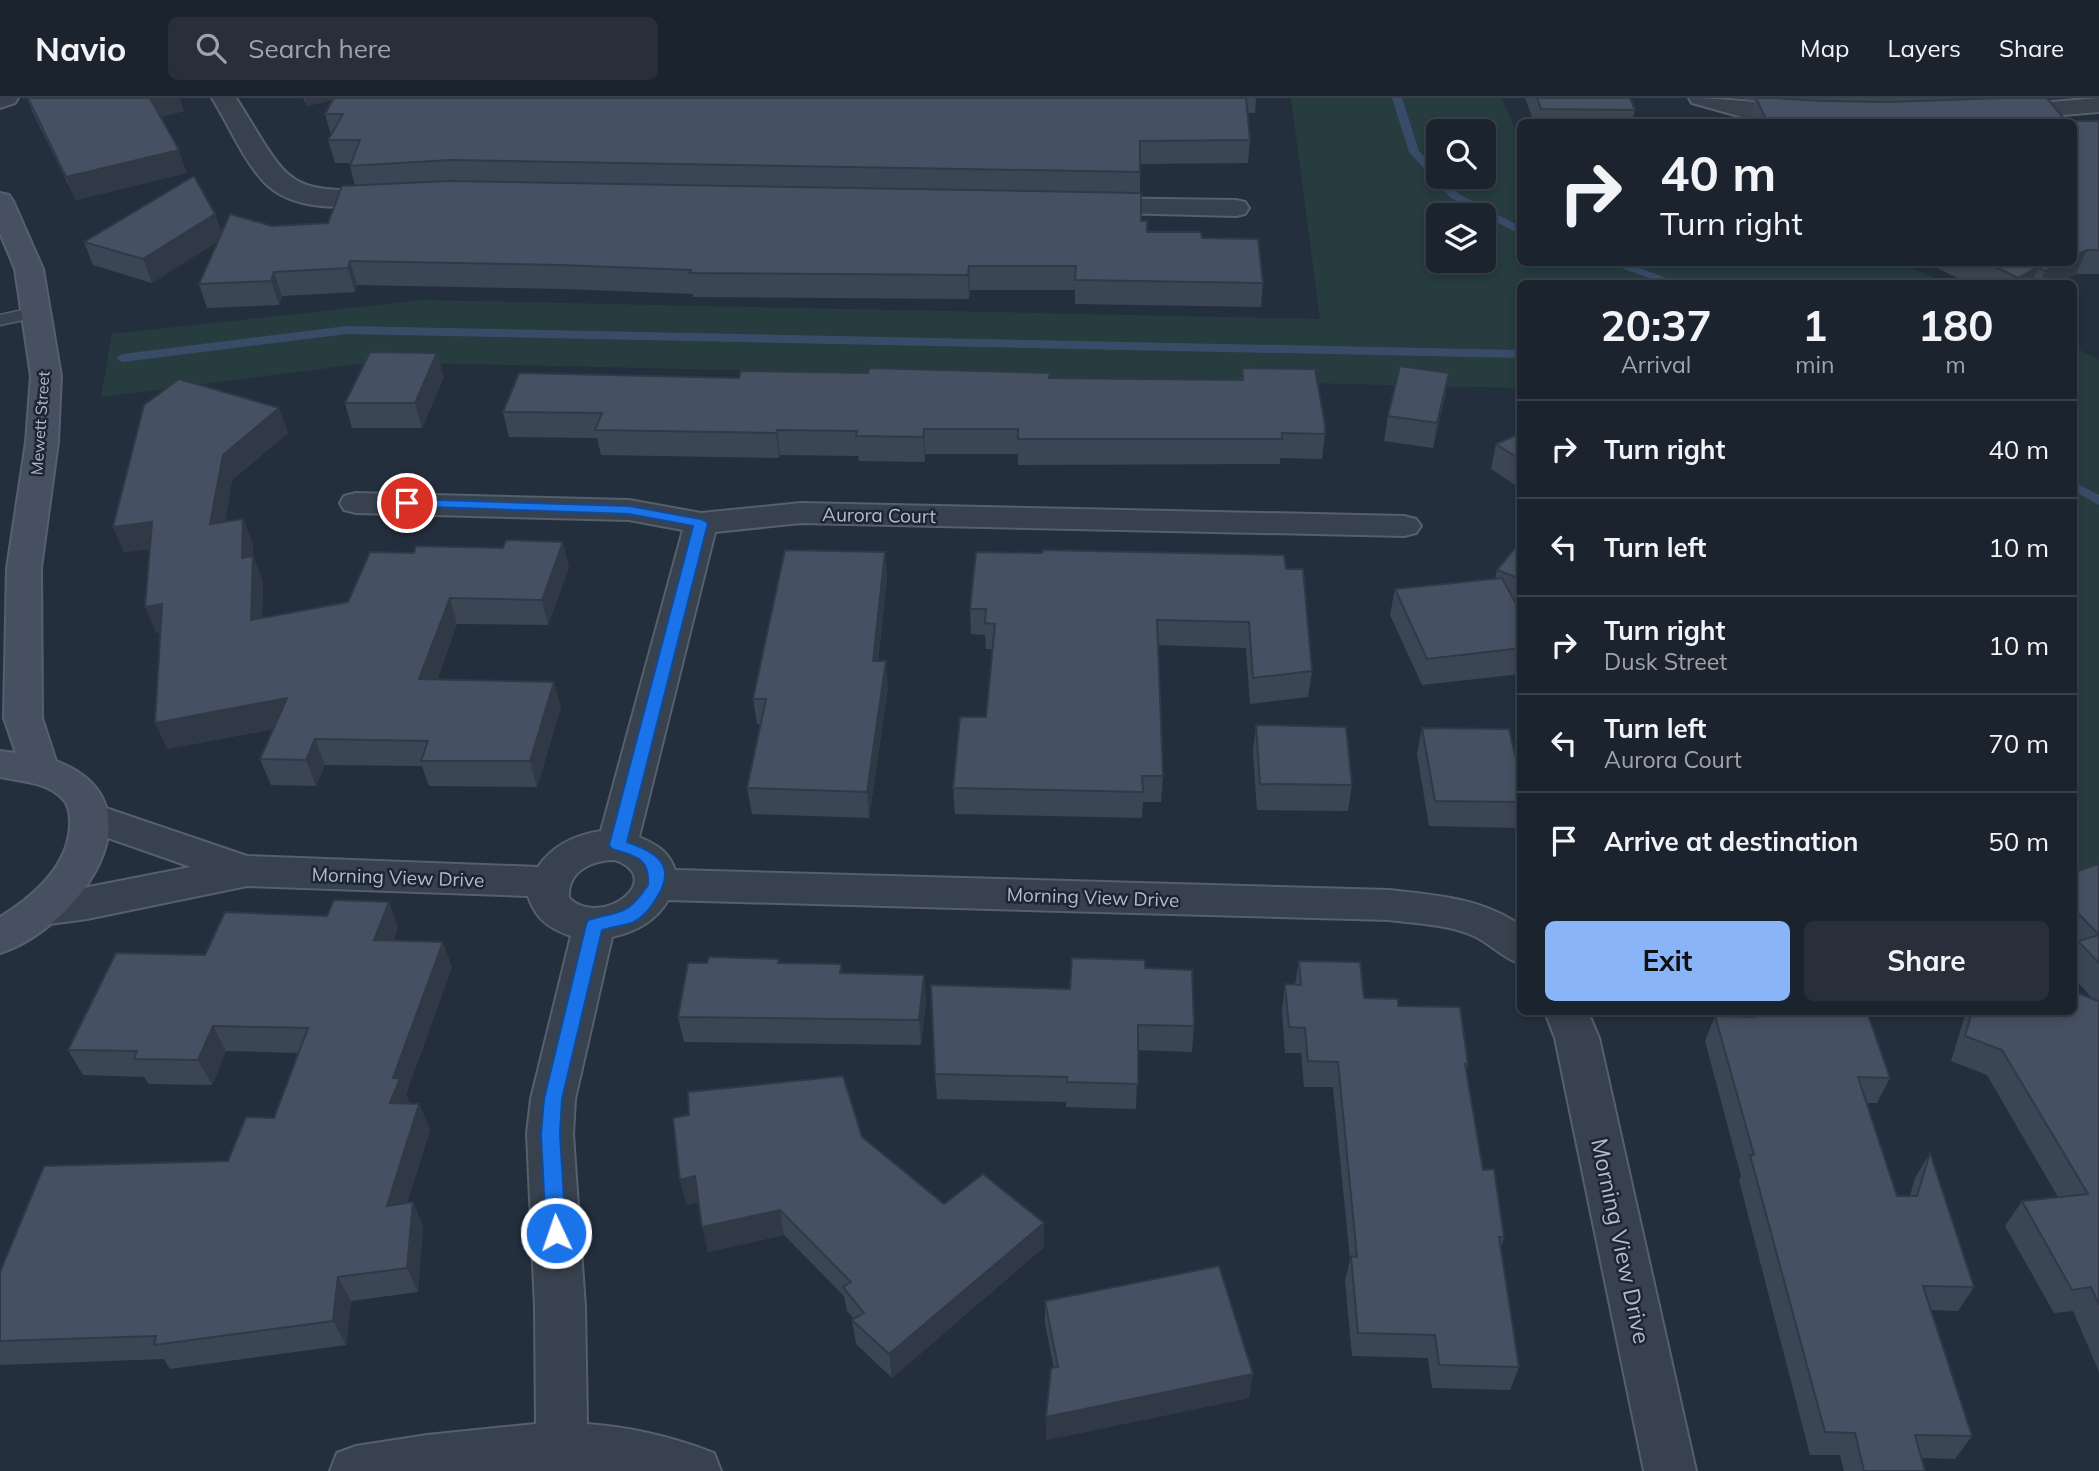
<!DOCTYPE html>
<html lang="en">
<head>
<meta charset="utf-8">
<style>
  body { margin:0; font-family:Mulish,sans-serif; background:#282f3a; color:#f1f3f6; height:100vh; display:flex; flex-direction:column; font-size:26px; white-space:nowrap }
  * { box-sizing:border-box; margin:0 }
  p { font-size:23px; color:#a0a4aa }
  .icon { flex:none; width:38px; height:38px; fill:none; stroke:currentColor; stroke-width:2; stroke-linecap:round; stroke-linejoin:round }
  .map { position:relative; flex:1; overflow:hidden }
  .panel { position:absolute; left:1517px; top:182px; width:560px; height:735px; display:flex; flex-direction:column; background:#1b232e; border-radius:10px; box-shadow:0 4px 10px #0003,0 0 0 2px #39404a }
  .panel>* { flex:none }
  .top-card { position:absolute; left:1517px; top:21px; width:560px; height:147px; border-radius:10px; box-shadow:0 4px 10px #0003,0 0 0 2px #39404a; background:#1b232e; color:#f1f3f6; overflow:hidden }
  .buttons { position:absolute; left:1426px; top:21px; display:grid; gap:14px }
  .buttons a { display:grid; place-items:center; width:70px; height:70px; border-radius:10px; background:#1b232e; box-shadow:0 4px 10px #0003,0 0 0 2px #39404a; font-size:35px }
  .pin { position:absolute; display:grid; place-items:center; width:60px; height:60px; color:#fff; margin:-30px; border:4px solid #fff; border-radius:50%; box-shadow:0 2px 7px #0007 }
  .me { position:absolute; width:77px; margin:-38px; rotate:357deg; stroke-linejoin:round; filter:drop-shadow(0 0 5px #0008) }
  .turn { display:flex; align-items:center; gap:24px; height:147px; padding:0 28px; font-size:32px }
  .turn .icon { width:91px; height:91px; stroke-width:2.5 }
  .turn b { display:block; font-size:49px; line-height:60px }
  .eta { display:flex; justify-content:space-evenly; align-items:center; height:119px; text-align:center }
  .eta b { font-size:42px; font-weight:700; line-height:49px }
  .button { display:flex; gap:14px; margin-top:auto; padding:14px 28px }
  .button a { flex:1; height:80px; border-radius:10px; background:#8ab4f8; color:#111; font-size:28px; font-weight:700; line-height:80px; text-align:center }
  .button a+a { background:#282f3a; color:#f1f3f6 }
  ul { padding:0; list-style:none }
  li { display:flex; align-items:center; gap:21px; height:98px; padding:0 28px; border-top:2px solid #39404a }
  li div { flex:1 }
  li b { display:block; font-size:26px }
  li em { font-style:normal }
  header { display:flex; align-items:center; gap:42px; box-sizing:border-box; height:98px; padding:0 35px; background:#1b232e; border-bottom:2px solid #39404a }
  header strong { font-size:33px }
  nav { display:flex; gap:38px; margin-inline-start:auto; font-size:24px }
  .search { width:490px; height:63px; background:#282f3a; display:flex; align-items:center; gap:18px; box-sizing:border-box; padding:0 24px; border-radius:10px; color:#a0a4aa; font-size:26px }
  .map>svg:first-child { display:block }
</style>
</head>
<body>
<header>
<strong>Navio</strong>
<div class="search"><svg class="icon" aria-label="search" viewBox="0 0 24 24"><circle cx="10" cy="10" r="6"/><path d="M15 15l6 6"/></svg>Search here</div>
<nav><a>Map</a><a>Layers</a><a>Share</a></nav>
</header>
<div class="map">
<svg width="2099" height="1373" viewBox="0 0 2099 1373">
  <rect width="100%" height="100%" fill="#242f3e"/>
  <!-- green -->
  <g fill="#263c3f" fill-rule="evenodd">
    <path d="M 1291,0 L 1501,0 C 1509,12 1512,31 1521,39 L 1521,164 L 1901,165 L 1944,185 L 1521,186 L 1521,290 L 375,264 L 101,299 L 112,236 L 423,202 L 1320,221 ZM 1438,33 L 1484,33 L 1484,79 L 1438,79 ZM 1438,117 L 1484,117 L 1484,163 L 1438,163 Z"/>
    <polygon points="2074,249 2099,262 2099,781 2074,780"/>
  </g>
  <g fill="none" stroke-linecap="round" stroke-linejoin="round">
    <!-- stream -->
    <g fill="#394c67" fill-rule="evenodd">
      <polygon points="1392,0 1402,0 1419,53 1438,74 1438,79 1443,79 1459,96 1521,129 1521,137 1451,100 1409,54"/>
      <polygon points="1605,164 1623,164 1683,186 1665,186"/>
      <polygon points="347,228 1521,252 1521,260 347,236 122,264 116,260 122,256"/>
      <polygon points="2074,384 2099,397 2099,407 2074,393"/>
    </g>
    <!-- service casing -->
    <g stroke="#565f6c" stroke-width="3">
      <polygon id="service" points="36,209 45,214 42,218 0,227 0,217"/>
    </g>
    <!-- minor casing -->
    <g stroke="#565f6c" stroke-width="4">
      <g id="minor">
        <polygon points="0,0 18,0 15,5 0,10"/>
        <path d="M 212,0 L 236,0 C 290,85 282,98 390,90 L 399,92 L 403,98 L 399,104 L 390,106 C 350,109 295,116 264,84 C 242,60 229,27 212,0 Z"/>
        <path d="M 1689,0 C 1727,0 1764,6 1802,8 L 1811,10 L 1814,15 L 1811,20 L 1802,22 L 1742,19 L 1692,5 Z"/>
        <polygon points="2099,0 2099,14 2003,22 1994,20 1991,15 1994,10 2003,8"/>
        <polygon points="1087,100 1236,102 1245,104 1249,110 1245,116 1236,118 1078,114 1074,108 1078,102"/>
        <path d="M 356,395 L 629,402 L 701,415 L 801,405 L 1404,418 L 1416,421 L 1421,428 L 1416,435 L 1404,438 L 801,425 L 715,434 L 639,739 C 656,746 669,754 675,772 L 1389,792 C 1434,797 1483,800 1521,828 L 1521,866 C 1502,860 1491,846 1474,838 C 1448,826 1418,826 1389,822 L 668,802 C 656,823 635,834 612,839 L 575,1001 L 573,1036 L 585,1209 L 587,1326 C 631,1329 673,1339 714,1355 L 721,1373 L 330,1373 L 337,1355 L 356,1348 L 427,1337 L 536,1326 L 535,1209 L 527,1036 L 531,1001 L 571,838 C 548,830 536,821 528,798 L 247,788 L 87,821 L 42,827 L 27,823 L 21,812 L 27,801 L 191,769 L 77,729 L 71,719 L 77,709 L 91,705 L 247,758 L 538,769 C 553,747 575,737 601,733 L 683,432 L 629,422 L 356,415 L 344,412 L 340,405 L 344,398 ZM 615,762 C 668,781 601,831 569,800 C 567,773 592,762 615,762 Z"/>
        <polygon points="1545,914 1588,914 1599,940 1696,1373 1644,1373 1555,940"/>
      </g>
    </g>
    <!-- secondary casing -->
    <g stroke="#565f6c" stroke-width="4">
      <path id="secondary" d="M 0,95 L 9,97 L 13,103 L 43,171 L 61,278 L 58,344 L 41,470 L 42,620 L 56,663 C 169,706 76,831 0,855 L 0,819 C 34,798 71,766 70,723 C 70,714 68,705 61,699 C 45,684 20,683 0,679 L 0,653 L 16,655 L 4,620 L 7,470 L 26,344 L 31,278 L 15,171 L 0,135 Z"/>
    </g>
    <!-- service -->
    <use href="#service" fill="#38414e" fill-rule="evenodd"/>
    <!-- minor -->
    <use href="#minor" fill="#38414e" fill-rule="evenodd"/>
    <!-- secondary -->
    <use href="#secondary" fill="#465061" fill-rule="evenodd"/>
  </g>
  <!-- wall -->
  <g fill="#3b4654">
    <polygon points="27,0 179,0 184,13 160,19 187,75 76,102 33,15"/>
    <polygon points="303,0 1256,0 1255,15 1247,15 1250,42 1248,65 1140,66 1140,95 1141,123 1147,134 1202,140 1263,185 1261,209 1075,206 1075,192 970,192 969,201 693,199 693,196 565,191 357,187 355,194 282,198 279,207 207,210 199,186 218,143 152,185 93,167 84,144 215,116 222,136 272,128 328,125 355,88 350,68 351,65 335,65 328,42 331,37 325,16 333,2 307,8"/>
    <polygon points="1525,0 1630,0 1635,12 1632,24 1534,24"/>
    <polygon points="1740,0 2047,0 2066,23 2099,23 2099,176 2076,176 2057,186 1970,186 1935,169 1937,164 2074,164 2074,24 1750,23 1750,21 1755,3"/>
    <polygon points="1242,270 1325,336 1322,361 1280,360 1280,366 1018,367 1018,356 925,356 925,364 859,363 858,358 780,357 779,360 601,357 597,340 509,339 503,314 739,280 1241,282"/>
    <polygon points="1449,275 1445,299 1433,350 1384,343 1388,318"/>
    <polygon points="444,279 422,330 352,330 345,305"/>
    <polygon points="279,310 288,335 232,382 225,424 243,421 253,446 253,458 263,484 262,520 569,469 548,527 457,526 437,582 561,609 537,689 429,688 422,668 325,667 316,688 271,687 260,661 274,631 167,651 160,534 156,535 150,451 124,454 113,429"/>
    <polygon points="1521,335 1521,391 1491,371 1496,346"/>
    <polygon points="1521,443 1521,509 1517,508 1521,515 1521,576 1422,587 1390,517 1395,491 1495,481 1497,472"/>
    <polygon points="885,454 887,480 878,563 888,589 869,720 752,716 747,690 761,626 757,626 753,601"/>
    <polygon points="1286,471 1312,573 1308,599 1250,606 1246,550 1158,547 1163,678 1161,704 1143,704 1142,720 955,716 953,690 986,619 993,551 986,551 985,537 971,536 970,511"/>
    <polygon points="1256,627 1352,687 1348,713 1257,712 1253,653"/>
    <polygon points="1422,630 1521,684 1521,722 1519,730 1429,728 1417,656"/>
    <polygon points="2099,766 2099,1274 2073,1213 2054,1215 2005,1128 2022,1103 2058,1099 1987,977 1951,963 1966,914 2074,914 2093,901 2074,880 2074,774"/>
    <polygon points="398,829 394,842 452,869 406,996 409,1006 419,1006 430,1032 407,1105 413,1104 423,1129 418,1194 351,1203 346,1247 170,1271 164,1261 0,1267 0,1174 228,1063 274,1020 299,955 226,953 212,987 149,986 144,979 83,977 68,952 205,857"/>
    <polygon points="779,861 779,865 841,866 842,875 924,877 926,903 921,947 684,944 678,919"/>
    <polygon points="1299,863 1364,900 1398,908 1468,967 1466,974 1483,1072 1504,1139 1501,1150 1519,1269 1510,1292 1432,1290 1428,1260 1352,1258 1345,1183 1350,1162 1333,989 1304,989 1301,955 1285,955 1282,912 1285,886 1295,887"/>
    <polygon points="1145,870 1194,928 1192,954 1138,952 1136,1011 1066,1009 1066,1004 937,1001 935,976 1070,891"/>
    <polygon points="1724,914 1867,914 1890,980 1877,1005 1867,1005 1897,1098 1910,1098 1915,1080 1930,1055 1974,1189 1958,1213 1931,1212 1972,1338 1955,1361 1922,1360 1925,1373 1844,1373 1840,1357 1810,1357 1739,1082 1741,1078 1705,943 1715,918 1727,918"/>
    <polygon points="862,1039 944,1106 1044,1149 892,1280 856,1246 852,1222 854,1221 847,1213 844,1198 784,1137 708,1154 699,1104 687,1107 680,1082"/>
    <polygon points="1045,1203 1249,1300 1046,1342 1054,1270 1045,1226"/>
  </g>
  <!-- shaded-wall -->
  <g fill="#303945">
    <polygon points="149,0 179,0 184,13 156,20"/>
    <polygon points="305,0 344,0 307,8"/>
    <polygon points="179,52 187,75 76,102 66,79"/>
    <polygon points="215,116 223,140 152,185 143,161"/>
    <polygon points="2087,152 2076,176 2057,186 2040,186 2045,173 2061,164 2074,164 2074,158"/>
    <polygon points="350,163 357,187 355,194 348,170"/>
    <polygon points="969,168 970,192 969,201 968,177"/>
    <polygon points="2038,169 2032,186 2015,186 2018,180"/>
    <polygon points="274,174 282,198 279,207 271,183"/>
    <polygon points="437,255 444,279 422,330 415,305"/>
    <polygon points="1449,275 1445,299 1433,350 1437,325"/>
    <polygon points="279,310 288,335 232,382 220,451 210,426 223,357"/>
    <polygon points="924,331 925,356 925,364 923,339"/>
    <polygon points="777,332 780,357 779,360 776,335"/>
    <polygon points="243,421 253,446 252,485 242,460"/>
    <polygon points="152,424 162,450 124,454 113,429"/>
    <polygon points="563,444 569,469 548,527 542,502"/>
    <polygon points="885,454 887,480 875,589 873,563"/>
    <polygon points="253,458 263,484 261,548 251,522"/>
    <polygon points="450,500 457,526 427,607 419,581"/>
    <polygon points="162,506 173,532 156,535 145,509"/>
    <polygon points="886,563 888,589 869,720 867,694"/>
    <polygon points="554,584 561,609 537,689 530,663"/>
    <polygon points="287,600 297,626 167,651 155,625"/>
    <polygon points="315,641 325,667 316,688 306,662"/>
    <polygon points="389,804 398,829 385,867 374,842"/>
    <polygon points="443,844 452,869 406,996 410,1005 401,1031 390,1005 393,980"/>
    <polygon points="924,877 926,903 921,947 919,922"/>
    <polygon points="213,928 226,953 212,987 198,962"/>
    <polygon points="419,1006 430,1032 398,1132 387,1108"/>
    <polygon points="695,1078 701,1103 687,1107 680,1082"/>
    <polygon points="413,1104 423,1129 418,1194 407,1170"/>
    <polygon points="780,1112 784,1137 708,1154 702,1129"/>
    <polygon points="1044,1125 1044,1149 892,1280 889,1256"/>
    <polygon points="338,1179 351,1203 346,1247 333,1223"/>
    <polygon points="1253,1276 1249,1300 1046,1342 1046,1319"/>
  </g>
  <!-- building -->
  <g fill="#455162" stroke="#303945" stroke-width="2">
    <polygon points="28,0 150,0 179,52 66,79"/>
    <polygon points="334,0 1246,0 1250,42 1140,43 1140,74 450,62 350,68 360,42 328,42 343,16 325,16"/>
    <polygon points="1537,0 1630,0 1635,12 1541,11"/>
    <polygon points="1756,0 1775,0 1822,3 1890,4 1999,0 2047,0 2066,23 2099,23 2099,152 2087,152 2074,158 2074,24 1668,24 1767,23"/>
    <polygon points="194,78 215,116 143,161 84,144"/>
    <polygon points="449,83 1141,95 1141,123 1147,123 1147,134 1201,134 1202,140 1258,141 1263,185 1075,182 1076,168 969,168 968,177 689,175 691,172 560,167 350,163 348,170 274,174 271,183 199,186 230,116 272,128 328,125 342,88"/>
    <polygon points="1986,164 2061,164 2045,173 2038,169 2018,180"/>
    <polygon points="370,254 437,255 415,305 345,305"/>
    <polygon points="1400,268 1449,275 1437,325 1388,318"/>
    <polygon points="869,270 1050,275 1049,280 1243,282 1242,270 1315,271 1325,327 1325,336 1282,335 1282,341 1018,341 1018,331 924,331 923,339 856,338 857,333 777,332 776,335 595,332 602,315 503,314 519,275 739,280 741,273 868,275"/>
    <polygon points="179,281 279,310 223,357 210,426 243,421 242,460 253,458 251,522 348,504 370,454 414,455 416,448 503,450 506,442 563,444 542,502 450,500 419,581 554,584 530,663 421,663 428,643 315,641 306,662 260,661 287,600 155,625 162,506 145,509 152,424 113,429 144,307"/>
    <polygon points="1521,335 1521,362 1496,346"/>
    <polygon points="1521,443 1521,481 1497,472"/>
    <polygon points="785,452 885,454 873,563 886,563 867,694 747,690 766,601 753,601"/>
    <polygon points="1043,452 1284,457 1286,471 1303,471 1312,573 1253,580 1249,524 1157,522 1163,678 1142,678 1143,694 953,690 960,619 986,619 995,526 985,525 986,511 970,511 976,454 1042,455"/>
    <polygon points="1502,480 1521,515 1521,550 1427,561 1395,491"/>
    <polygon points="1256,627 1346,629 1352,687 1260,686"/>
    <polygon points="1422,630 1509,631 1521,684 1521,704 1435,703"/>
    <polygon points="2099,766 2099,837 2074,811 2074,774"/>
    <polygon points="334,802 389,804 374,842 443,844 393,980 400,980 390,1005 419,1006 387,1108 413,1104 407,1170 338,1179 333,1223 154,1247 156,1238 0,1243 0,1174 44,1068 228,1063 246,1019 274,1020 308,930 213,928 198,962 134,961 137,953 68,952 116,855 205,857 225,814 327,818"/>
    <polygon points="2099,837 2099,865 2078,843"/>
    <polygon points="709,859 779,861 778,865 841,866 840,875 924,877 919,922 678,919 688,865 707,865"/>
    <polygon points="1072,860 1145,862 1145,870 1192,872 1194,928 1138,927 1138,986 1067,984 1067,979 935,976 931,887 1070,891"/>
    <polygon points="1299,863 1360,864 1364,900 1398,901 1398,908 1460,909 1468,967 1465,966 1483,1072 1494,1071 1504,1139 1499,1139 1519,1269 1439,1267 1435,1237 1358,1235 1351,1158 1357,1159 1338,964 1308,963 1305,930 1289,929 1285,886 1301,887"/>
    <polygon points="2074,894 2099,903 2099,1207 2091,1189 2072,1192 2022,1103 2088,1096 2002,952 1965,938 1972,914 2074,914"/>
    <polygon points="1749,914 1867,914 1890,980 1858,979 1897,1098 1917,1098 1930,1055 1974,1189 1923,1188 1972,1338 1915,1337 1925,1373 1864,1373 1855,1335 1825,1334 1750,1057 1754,1057 1715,918 1753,919"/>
    <polygon points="843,978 862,1039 944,1106 983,1076 1044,1125 889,1256 852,1222 864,1215 843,1189 851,1184 780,1112 702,1129 695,1078 680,1082 673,1020 689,1017 688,994"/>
    <polygon points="1219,1168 1253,1276 1046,1319 1051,1270 1058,1269 1045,1203"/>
  </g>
  <!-- route -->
  <path fill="#1a73e8" stroke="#114b97" stroke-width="2" d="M 407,401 L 629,408 L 701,421 L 708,425 L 627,744 C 657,754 678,768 656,801 C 650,810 644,819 634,824 C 624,828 612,829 602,832 L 562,1001 L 560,1036 L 566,1135 L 563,1141 L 556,1144 L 549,1141 L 546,1135 L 541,1036 L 544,1001 L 586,827 L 588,822 C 622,812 627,818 648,787 C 650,759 634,758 612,751 L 609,747 L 693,428 L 629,416 L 403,408 L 401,405 Z"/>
  <g text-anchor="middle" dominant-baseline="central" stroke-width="5" stroke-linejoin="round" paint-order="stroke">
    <!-- far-street labels -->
    <g font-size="16" fill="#b4bcc9" stroke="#1d2633">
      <text transform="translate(40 325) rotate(-86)">Mewett Street</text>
    </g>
    <!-- street labels -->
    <g font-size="19" fill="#b4bcc9" stroke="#1d2633">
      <text transform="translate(879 417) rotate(1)">Aurora Court</text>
      <text transform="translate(398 779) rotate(2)">Morning View Drive</text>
      <text transform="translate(1093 799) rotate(2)">Morning View Drive</text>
    </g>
    <!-- near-street labels -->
    <g font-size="23" fill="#b4bcc9" stroke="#1d2633">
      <text transform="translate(1621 1143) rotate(78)">Morning View Drive</text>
    </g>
  </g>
</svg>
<div class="buttons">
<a><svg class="icon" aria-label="search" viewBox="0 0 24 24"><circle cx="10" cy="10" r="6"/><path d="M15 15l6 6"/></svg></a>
<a><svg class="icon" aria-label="layers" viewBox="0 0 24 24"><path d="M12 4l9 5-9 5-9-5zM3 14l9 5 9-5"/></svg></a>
</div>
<div class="pin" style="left:407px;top:405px;background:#d93025"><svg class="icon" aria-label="arrive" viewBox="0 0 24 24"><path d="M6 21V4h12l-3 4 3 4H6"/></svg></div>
<svg class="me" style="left:556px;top:1135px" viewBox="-20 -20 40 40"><circle r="17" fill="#1a73e8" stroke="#fff" stroke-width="3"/><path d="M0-11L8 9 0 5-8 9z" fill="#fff"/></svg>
<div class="top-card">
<div class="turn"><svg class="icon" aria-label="right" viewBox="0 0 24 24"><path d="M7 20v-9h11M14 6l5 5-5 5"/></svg><div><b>40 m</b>Turn right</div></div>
</div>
<section class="panel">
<div class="eta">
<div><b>20:37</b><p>Arrival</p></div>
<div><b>1</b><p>min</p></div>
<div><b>180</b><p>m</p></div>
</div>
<ul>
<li><svg class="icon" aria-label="right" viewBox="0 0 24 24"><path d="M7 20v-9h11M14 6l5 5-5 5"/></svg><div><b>Turn right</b></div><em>40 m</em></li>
<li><svg class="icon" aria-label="left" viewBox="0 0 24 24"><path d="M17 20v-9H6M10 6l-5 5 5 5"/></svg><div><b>Turn left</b></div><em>10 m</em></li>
<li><svg class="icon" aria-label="right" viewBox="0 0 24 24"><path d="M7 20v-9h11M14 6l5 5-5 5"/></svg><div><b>Turn right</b><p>Dusk Street</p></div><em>10 m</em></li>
<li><svg class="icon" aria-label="left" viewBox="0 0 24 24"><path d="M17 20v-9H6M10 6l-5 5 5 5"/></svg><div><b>Turn left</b><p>Aurora Court</p></div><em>70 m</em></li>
<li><svg class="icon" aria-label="arrive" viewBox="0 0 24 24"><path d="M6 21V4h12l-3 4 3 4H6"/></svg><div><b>Arrive at destination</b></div><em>50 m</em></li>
</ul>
<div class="button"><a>Exit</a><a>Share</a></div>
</section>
</div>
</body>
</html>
